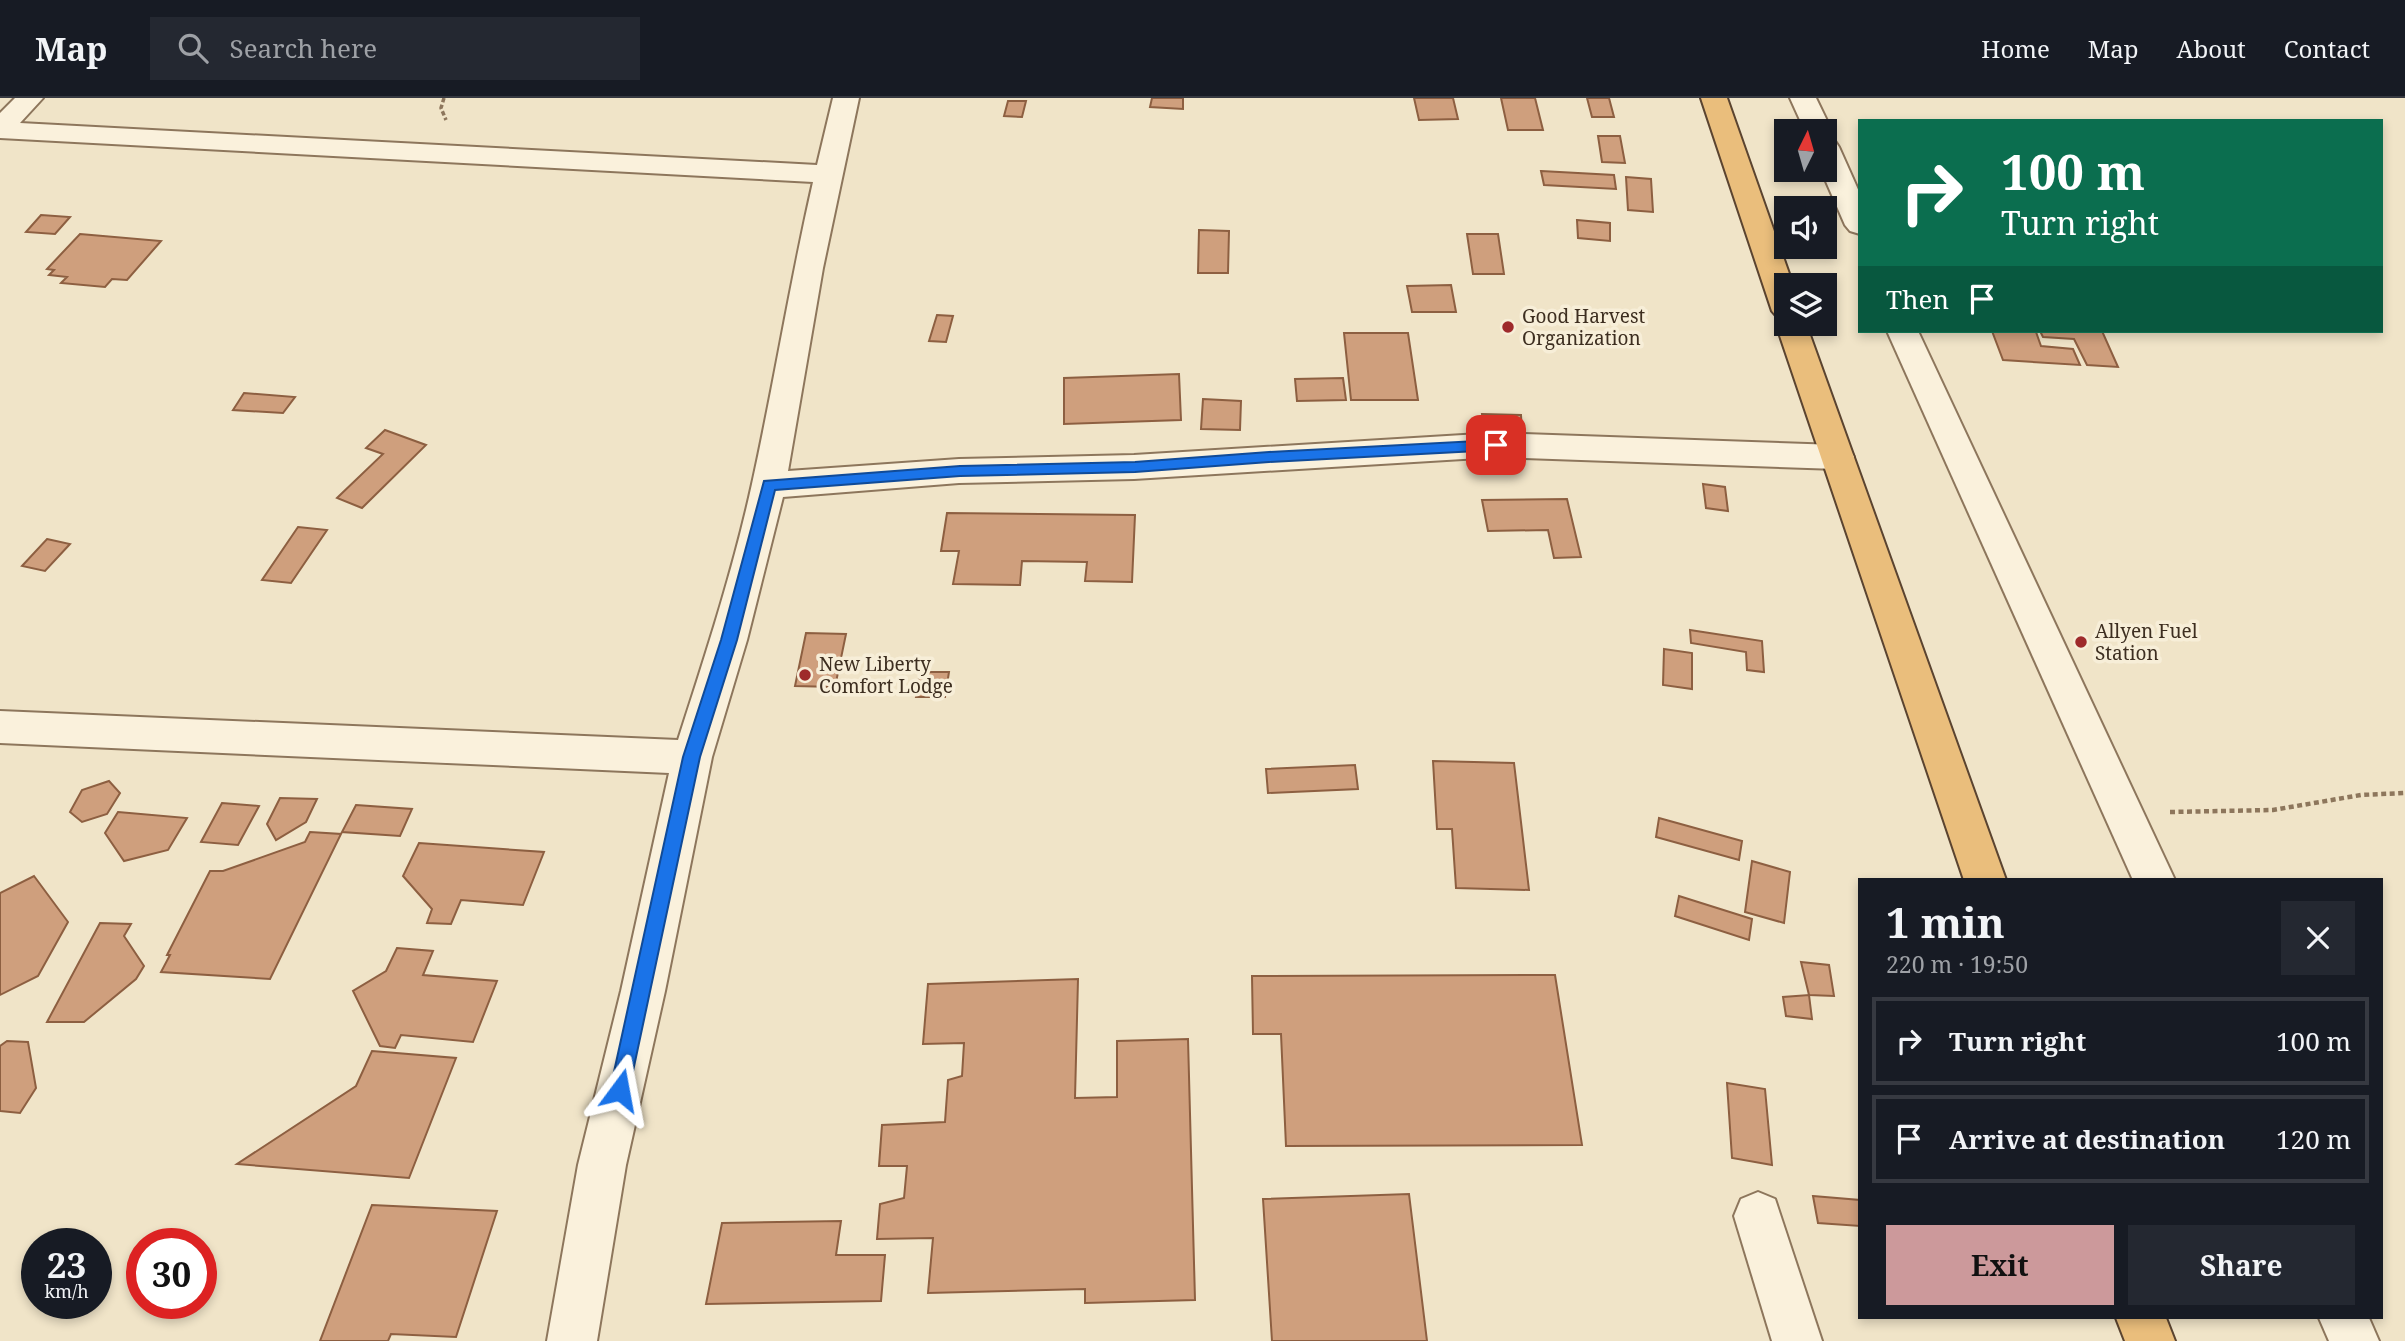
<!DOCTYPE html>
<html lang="en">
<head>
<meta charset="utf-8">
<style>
  body { margin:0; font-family:"Noto Serif",serif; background:#242831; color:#f1f3f6; height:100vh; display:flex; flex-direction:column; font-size:26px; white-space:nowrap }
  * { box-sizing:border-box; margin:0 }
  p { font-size:23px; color:#9ea1a6 }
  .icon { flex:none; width:38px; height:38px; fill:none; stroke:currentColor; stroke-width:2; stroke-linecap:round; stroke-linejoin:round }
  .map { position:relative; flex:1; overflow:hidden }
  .sheet { position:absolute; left:1858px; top:780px; width:525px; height:441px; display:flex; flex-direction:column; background:#171b24; border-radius:0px; box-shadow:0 4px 10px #0003 }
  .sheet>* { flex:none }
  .banner { position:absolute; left:1858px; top:21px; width:525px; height:214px; border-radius:0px; box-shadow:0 4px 10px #0003; background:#0b6e4f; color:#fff; overflow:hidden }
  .needle { width:46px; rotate:5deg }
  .buttons { position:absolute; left:1774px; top:21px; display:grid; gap:14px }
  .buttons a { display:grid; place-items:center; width:63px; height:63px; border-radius:0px; background:#171b24; box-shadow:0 4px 10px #0003; font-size:35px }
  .speed { position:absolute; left:21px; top:1130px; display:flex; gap:14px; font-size:35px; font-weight:700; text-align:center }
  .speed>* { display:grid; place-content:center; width:91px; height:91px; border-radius:50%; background:#171b24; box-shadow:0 4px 10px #0003; line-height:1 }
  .speed small { font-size:18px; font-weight:400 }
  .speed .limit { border:10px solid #d22; background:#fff; color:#111 }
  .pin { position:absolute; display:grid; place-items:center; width:60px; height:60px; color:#fff; margin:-30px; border-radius:14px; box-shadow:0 4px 10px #0006 }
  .me { position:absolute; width:77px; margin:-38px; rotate:13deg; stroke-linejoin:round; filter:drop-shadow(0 0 5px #0008) }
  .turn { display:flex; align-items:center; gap:24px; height:147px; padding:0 28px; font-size:32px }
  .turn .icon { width:91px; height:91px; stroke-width:2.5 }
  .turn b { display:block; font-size:49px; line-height:60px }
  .then { display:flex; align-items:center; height:66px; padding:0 28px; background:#0003; gap:14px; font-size:26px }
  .round { display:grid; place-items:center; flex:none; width:74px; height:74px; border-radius:0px; background:#242831 }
  .head { display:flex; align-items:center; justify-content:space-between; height:119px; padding:0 28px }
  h1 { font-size:42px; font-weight:700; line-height:52px }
  .primary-button { display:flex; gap:14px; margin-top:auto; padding:14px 28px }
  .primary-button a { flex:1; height:80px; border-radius:0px; background:#cc999b; color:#111; font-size:28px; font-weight:700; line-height:80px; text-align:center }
  .primary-button a+a { background:#242831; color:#f1f3f6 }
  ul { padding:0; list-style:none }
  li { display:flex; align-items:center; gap:21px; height:88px; margin:0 14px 10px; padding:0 14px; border:4px solid #363941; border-radius:0px }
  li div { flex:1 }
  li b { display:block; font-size:26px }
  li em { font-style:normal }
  header { display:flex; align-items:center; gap:42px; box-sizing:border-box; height:98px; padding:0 35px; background:#171b24; border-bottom:2px solid #363941 }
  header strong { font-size:33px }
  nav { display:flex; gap:38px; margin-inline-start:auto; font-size:24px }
  .search { width:490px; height:63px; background:#242831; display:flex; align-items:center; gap:18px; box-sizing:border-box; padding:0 24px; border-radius:0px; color:#9ea1a6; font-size:26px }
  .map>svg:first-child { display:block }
</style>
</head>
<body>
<header>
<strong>Map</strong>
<div class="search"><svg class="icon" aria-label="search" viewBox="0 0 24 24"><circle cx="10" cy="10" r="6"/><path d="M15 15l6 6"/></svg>Search here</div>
<nav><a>Home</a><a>Map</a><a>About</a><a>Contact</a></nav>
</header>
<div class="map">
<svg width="2405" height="1243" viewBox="0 0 2405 1243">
  <rect width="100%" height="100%" fill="#f0e4c8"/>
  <!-- building -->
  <g fill="#cf9f7d" stroke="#8d5f41" stroke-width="2">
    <polygon points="1152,0 1183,0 1183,11 1150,9"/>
    <polygon points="1414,0 1453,0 1458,21 1419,22"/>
    <polygon points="1501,0 1535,0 1543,32 1508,32"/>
    <polygon points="1587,0 1609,0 1614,19 1592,19"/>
    <polygon points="1008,3 1026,3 1022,19 1004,18"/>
    <polygon points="1598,38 1620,38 1625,65 1602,64"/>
    <polygon points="1541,73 1614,77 1616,91 1544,87"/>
    <polygon points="1626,79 1651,81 1653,114 1628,112"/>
    <polygon points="41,117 70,119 55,136 26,134"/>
    <polygon points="1577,122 1610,125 1610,143 1578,140"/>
    <polygon points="1199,132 1229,133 1228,175 1198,175"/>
    <polygon points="80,136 161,143 127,182 112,181 105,189 61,185 67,179 49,177 54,172 47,171"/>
    <polygon points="1467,136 1498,136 1504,176 1473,176"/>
    <polygon points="1451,187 1456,214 1412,214 1407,188"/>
    <polygon points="937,217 953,218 946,244 929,243"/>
    <polygon points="1992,233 2036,234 2041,248 2073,251 2080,267 2003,262"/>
    <polygon points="2040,233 2102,233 2118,269 2087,267 2074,241 2043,239"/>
    <polygon points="1344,235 1408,235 1418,302 1351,302"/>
    <polygon points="1179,276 1181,322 1064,326 1064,280"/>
    <polygon points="1343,280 1346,302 1297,303 1295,281"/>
    <polygon points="244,295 295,299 283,315 233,312"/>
    <polygon points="1203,301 1241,303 1240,332 1201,331"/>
    <polygon points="1482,316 1521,317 1522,335 1484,334"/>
    <polygon points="385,332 426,347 362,410 337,400 383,356 366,350"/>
    <polygon points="1703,386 1725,389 1728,413 1706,410"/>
    <polygon points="1567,401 1581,459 1554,460 1548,432 1488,433 1482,402"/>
    <polygon points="947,415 1135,417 1132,484 1085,483 1087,464 1022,463 1020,487 953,486 959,453 941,453"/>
    <polygon points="298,429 327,432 291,485 262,482"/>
    <polygon points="47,441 70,446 45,473 22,468"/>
    <polygon points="1690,532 1762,543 1764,574 1747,572 1746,554 1691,545"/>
    <polygon points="806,535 846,536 835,589 795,588"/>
    <polygon points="1664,551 1692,555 1692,591 1663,587"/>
    <polygon points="920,574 949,574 945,599 916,599"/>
    <polygon points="1433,663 1514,665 1529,792 1456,790 1452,731 1437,731"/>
    <polygon points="1355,667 1358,691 1268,695 1266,671"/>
    <polygon points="109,683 120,695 107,716 82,724 70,714 82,692"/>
    <polygon points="280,700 317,701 306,724 276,742 267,726"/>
    <polygon points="222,705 259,708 238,747 201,744"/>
    <polygon points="356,707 412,711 400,738 342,734"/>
    <polygon points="118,714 187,720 168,752 124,763 105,735"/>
    <polygon points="1659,720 1742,743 1739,762 1656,739"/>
    <polygon points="310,734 341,736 270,881 161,874 170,857 167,857 210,773 223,773 305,744"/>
    <polygon points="419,745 544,754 523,807 461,802 451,826 427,825 432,811 403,778"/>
    <polygon points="1752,763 1790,774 1784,825 1745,814"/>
    <polygon points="34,778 68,824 38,878 0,897 0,795"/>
    <polygon points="1679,798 1752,821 1749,842 1675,818"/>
    <polygon points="100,825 131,826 124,838 144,868 136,881 84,924 47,924"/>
    <polygon points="397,850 433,853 423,877 497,883 473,944 401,937 395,950 380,948 353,893 386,873"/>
    <polygon points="1801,864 1829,867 1834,898 1809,897"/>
    <polygon points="1555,877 1582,1047 1286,1048 1281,936 1253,936 1252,878"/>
    <polygon points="1078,881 1075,1000 1117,999 1117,943 1188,941 1195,1202 1085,1205 1085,1191 928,1195 933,1140 877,1141 880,1106 904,1100 907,1068 879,1068 882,1027 945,1024 948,982 962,978 964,945 923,946 928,886"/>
    <polygon points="1809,897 1812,921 1786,918 1783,899"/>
    <polygon points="7,943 28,944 36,990 20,1015 0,1013 0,948"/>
    <polygon points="372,953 456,960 409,1080 237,1066 356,988"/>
    <polygon points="1727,985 1765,991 1772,1067 1732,1060"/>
    <polygon points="1409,1096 1427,1243 1272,1243 1263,1101"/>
    <polygon points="1813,1098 1860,1102 1860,1128 1818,1125"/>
    <polygon points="372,1107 497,1113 456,1239 391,1236 388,1243 320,1243"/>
    <polygon points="841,1123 836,1157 885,1157 881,1203 706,1206 722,1125"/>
  </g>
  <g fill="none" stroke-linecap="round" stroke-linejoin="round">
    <!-- minor casing -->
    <g stroke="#8d765c" stroke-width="4">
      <g id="minor">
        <path d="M 15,0 L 43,0 L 20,25 L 817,67 L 833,0 L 859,0 L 823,170 L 788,373 L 959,361 L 1134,357 L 1496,335 L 1837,347 L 1849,350 L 1854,359 L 1849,368 L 1837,371 L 1496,359 L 1134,381 L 959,385 L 783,399 L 747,542 L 712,659 L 665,893 L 626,1067 L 597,1243 L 547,1243 L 578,1067 L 621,893 L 669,675 L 0,645 L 0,613 L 678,642 C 705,558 733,473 752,386 C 774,286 790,184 813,84 L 0,40 L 0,15 Z"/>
        <polygon points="1790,0 1816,0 1832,33 1828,39 1825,39 1825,33 1805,33"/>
        <polygon points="1825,41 1835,43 1839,49 1860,96 1860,136 1850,133 1845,127 1821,72 1825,72"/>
        <polygon points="1887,233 1918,233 2175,782 2133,782"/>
        <polygon points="1758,1094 1775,1101 1822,1243 1772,1243 1734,1118 1741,1101"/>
        <polygon points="2319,1220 2369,1220 2379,1243 2329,1243"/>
      </g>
    </g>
    <!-- trunk casing -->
    <g stroke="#5b4430" stroke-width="4">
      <g id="trunk">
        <polygon points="1701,0 1727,0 1793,187 1787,187 1787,226 1806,226 2006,782 1964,782 1776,226 1779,221 1772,213"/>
        <polygon points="2116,1220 2166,1220 2175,1243 2125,1243"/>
      </g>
    </g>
    <!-- path-far1 -->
    <polyline stroke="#8d765c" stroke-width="3.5" stroke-dasharray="4.5 2.5" stroke-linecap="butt" points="444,0 441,10 446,22"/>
    <!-- path -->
    <polyline stroke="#8d765c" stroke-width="4.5" stroke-dasharray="5 3.5" stroke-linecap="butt" points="2170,714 2273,712 2361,697 2405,695"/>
    <!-- minor -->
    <use href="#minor" fill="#faf1dc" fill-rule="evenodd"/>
    <!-- trunk -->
    <use href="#trunk" fill="#eabe7c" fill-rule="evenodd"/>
  </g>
  <!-- route -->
  <polygon fill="#1a73e8" stroke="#114b97" stroke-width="2" points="1496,342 1503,347 1496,352 1269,364 1135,374 960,378 775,392 737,542 700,659 629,992 626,999 620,1002 613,999 610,992 683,659 721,542 764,383 960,368 1135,364 1269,354"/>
  <!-- markers -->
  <g fill="#9e2a2b" stroke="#f7eed8" stroke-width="2.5">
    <circle cx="1508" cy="229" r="7"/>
    <circle cx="2081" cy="544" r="7"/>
    <circle cx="805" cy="577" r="7"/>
  </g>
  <g text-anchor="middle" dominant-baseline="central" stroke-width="7" stroke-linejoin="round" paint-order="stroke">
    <!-- poi labels -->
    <g font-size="19" fill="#3d2e20" stroke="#f7eed8" text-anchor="start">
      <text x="1522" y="218">Good Harvest<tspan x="1522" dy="22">Organization</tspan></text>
      <text x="2095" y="533">Allyen Fuel<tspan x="2095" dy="22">Station</tspan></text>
      <text x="819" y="566">New Liberty<tspan x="819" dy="22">Comfort Lodge</tspan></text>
    </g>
  </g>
</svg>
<div class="buttons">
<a><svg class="needle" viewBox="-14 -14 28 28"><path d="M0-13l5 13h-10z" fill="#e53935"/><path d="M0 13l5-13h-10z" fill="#9ea1a6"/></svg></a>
<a><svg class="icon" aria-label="sound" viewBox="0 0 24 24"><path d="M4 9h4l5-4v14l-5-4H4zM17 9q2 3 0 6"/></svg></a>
<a><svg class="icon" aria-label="layers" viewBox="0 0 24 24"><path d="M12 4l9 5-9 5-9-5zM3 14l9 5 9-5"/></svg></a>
</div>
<div class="speed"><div>23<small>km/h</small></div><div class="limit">30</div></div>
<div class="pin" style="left:1496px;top:347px;background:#d93025"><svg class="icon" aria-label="arrive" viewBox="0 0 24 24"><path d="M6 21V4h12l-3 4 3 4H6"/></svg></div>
<svg class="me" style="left:620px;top:992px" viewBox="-20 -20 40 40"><path d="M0-17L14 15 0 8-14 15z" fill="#1a73e8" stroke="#fff" stroke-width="4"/></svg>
<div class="banner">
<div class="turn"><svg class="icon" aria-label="right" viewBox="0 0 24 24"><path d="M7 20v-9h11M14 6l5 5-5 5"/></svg><div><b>100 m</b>Turn right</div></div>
<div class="then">Then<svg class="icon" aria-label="arrive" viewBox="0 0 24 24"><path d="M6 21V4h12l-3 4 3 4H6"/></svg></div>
</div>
<section class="sheet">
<div class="head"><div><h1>1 min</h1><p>220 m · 19:50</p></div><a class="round"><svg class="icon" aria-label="close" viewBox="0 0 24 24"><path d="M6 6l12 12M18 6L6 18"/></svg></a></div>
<ul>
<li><svg class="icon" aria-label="right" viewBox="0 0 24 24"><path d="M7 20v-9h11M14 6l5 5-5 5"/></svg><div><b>Turn right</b></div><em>100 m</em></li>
<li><svg class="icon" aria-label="arrive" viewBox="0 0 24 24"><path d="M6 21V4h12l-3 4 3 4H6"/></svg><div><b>Arrive at destination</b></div><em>120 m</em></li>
</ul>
<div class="primary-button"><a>Exit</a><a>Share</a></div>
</section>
</div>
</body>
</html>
